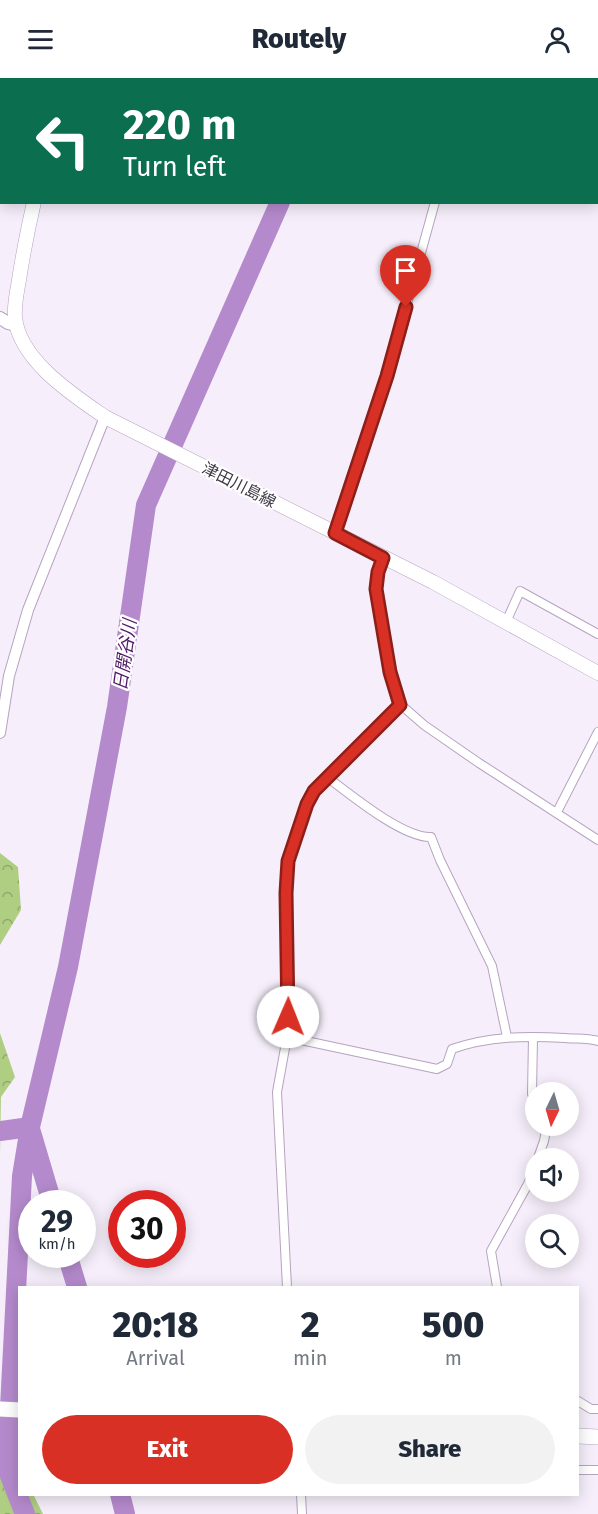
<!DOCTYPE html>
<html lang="en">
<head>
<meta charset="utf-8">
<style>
  body { margin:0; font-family:"Fira Sans","Noto Sans JP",sans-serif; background:#f2f2f3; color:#1f2937; height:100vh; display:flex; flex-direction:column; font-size:22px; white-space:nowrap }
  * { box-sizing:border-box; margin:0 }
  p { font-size:20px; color:#747a83 }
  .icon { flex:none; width:33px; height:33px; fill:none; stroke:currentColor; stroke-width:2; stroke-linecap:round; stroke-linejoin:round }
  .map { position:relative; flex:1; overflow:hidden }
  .details { position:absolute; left:18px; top:1208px; width:561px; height:210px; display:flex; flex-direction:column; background:#fff; border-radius:0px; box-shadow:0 3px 15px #0003 }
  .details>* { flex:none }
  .top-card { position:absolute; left:0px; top:0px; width:598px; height:126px; box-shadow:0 3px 15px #0003; background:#0b6e4f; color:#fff; overflow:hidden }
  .needle { width:39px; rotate:185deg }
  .tools { position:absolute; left:525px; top:1004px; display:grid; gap:12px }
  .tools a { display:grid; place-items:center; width:54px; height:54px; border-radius:50%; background:#fff; box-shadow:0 3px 15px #0003; font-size:30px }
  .speed { position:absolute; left:18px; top:1112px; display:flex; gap:12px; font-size:30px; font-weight:700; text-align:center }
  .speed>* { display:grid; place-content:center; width:78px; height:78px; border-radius:50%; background:#fff; box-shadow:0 3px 15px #0003; line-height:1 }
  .speed small { font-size:15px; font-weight:400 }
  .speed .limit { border:9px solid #d22; background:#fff; color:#111 }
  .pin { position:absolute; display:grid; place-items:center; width:51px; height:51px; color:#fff; margin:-62px -26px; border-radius:50% 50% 50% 0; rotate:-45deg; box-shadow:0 0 6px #0007 }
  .pin .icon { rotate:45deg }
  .me { position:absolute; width:66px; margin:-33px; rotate:1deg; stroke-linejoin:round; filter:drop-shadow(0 0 4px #0008) }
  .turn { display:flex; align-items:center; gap:21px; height:126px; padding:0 24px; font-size:27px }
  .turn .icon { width:78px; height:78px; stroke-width:2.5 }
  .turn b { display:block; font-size:42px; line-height:51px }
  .eta { display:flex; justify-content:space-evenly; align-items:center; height:102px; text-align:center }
  .eta b { font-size:36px; font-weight:800; line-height:42px }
  .cta { display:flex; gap:12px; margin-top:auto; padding:12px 24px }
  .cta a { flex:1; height:69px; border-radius:36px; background:#d93025; color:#fff; font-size:24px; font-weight:800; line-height:69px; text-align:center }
  .cta a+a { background:#f2f2f3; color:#1f2937 }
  header { display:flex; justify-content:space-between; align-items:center; height:78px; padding:0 24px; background:#fff; font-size:27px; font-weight:800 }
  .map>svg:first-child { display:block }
</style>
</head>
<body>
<header><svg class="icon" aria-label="menu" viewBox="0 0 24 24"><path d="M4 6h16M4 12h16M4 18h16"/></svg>Routely<svg class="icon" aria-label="person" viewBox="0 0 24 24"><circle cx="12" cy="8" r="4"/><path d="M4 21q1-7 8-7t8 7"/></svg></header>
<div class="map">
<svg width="598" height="1436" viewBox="0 0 598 1436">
  <defs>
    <pattern id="forest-crowns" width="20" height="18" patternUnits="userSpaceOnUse" patternTransform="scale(1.5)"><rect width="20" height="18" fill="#b0ce82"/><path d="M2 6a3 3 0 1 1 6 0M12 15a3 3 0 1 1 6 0" fill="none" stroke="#91a86c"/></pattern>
  </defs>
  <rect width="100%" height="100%" fill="#f6effb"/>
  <!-- forest -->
  <g fill="url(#forest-crowns)">
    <polygon points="0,775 18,789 21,832 0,867"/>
    <polygon points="0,955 15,999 1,1019 0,1079"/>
    <polygon points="0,1357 19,1392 20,1416 33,1416 43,1436 0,1436"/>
  </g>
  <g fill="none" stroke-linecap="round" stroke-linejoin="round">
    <!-- river -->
    <g stroke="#b58acd" stroke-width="20">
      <polyline points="333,2 334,0"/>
      <polyline points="0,1053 30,1049"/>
      <polyline points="31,1054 52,1125"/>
      <polyline points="67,1176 77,1209"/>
      <polyline points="120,1416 125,1436"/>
      <polyline points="25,1436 10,1398 9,1348 22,1098 30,1049 68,889 117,629 146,427 280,124"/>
    </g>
    <!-- minor casing -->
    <g stroke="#b6a3c1" stroke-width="10">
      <g id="minor">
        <polyline points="479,2 479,0"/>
        <polyline points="335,455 387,298 435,124"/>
        <polyline points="383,480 378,494 376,511 390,594 400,626 424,647 479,685 598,762"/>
        <polyline points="506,544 520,513 598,556"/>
        <path d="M 327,699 C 351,717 403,760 431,759 L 440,782 L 492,888 L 507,959"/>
        <polyline points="557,734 598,654"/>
        <path d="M 287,959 L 437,991 L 447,986 L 452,971 C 489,958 526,958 565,960 C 576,961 588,960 598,963"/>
        <polyline points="533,959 532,1016 536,1021"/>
        <polyline points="538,1080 544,1063 547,1047"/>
        <polyline points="287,1209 277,1014 287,959 289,920 286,815 288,783 307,726 314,713 400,626"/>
        <polyline points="497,1209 491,1173 528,1106 536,1087"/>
        <polyline points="578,1323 591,1331 598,1331"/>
        <polyline points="578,1392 598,1392"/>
        <polyline points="301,1416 302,1436"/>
      </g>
    </g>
    <!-- tertiary casing -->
    <g stroke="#b6a3c1" stroke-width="12">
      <polyline id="tertiary" points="0,655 9,598 28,532 105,339"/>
    </g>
    <!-- secondary casing -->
    <g stroke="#b6a3c1" stroke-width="14">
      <polyline id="secondary" points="0,240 8,245 16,247"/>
    </g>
    <!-- primary casing -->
    <g stroke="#b6a3c1" stroke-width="15">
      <g id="primary">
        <polyline points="93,2 94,0"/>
        <path d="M 34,124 C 28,150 23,176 19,202 C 17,214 14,226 15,239 C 19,282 73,317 105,339 L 433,504 L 598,595"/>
      </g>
    </g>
    <!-- motorway casing -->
    <g stroke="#b6a3c1" stroke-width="16">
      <g id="motorway">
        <polyline points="0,1331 20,1332"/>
        <polyline points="578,1358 598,1359"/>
      </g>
    </g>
    <!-- minor -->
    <use href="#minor" stroke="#fff" stroke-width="8"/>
    <!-- tertiary -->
    <use href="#tertiary" stroke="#fff" stroke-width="10"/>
    <!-- secondary -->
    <use href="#secondary" stroke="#fff" stroke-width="12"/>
    <!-- primary -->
    <use href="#primary" stroke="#fff" stroke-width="14"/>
    <!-- motorway -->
    <use href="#motorway" stroke="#fff" stroke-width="15"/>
  </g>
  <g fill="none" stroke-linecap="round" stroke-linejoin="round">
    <!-- route casing -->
    <g stroke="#8d1f18" stroke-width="15">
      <polyline id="route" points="288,939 286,815 288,783 307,726 314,713 400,627 390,594 376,511 378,494 383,480 335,455 387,298 406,229"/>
    </g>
    <!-- route -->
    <use href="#route" stroke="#d93025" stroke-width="10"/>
  </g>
  <g text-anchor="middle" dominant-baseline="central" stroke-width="4.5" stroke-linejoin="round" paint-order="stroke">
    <!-- street labels -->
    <g font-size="16" fill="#3f3844" stroke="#fff">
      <text transform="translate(239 407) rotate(27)">津田川島線</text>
    </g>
    <!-- water labels -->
    <g font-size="18" font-style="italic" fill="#501969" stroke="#fff">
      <text transform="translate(125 577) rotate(-82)">日開谷川</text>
    </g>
  </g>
</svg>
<div class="tools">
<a><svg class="needle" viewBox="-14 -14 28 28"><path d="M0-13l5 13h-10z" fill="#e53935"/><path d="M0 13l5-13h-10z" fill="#747a83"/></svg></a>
<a><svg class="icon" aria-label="sound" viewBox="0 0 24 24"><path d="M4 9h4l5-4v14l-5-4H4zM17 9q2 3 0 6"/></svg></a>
<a><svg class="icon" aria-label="search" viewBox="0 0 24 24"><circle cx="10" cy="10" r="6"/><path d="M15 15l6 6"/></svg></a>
</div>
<div class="speed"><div>29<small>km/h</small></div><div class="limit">30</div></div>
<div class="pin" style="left:406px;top:229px;background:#d93025"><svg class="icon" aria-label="arrive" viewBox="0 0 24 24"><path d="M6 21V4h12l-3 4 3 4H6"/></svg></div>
<svg class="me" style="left:288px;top:939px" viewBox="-20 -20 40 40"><circle r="19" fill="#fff"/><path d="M0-13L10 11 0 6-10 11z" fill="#d93025"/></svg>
<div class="top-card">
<div class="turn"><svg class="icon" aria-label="left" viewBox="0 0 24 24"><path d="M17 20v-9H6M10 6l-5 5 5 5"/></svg><div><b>220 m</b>Turn left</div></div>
</div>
<section class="details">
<div class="eta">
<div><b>20:18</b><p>Arrival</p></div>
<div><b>2</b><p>min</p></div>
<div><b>500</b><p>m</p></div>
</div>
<div class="cta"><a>Exit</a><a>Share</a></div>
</section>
</div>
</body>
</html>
